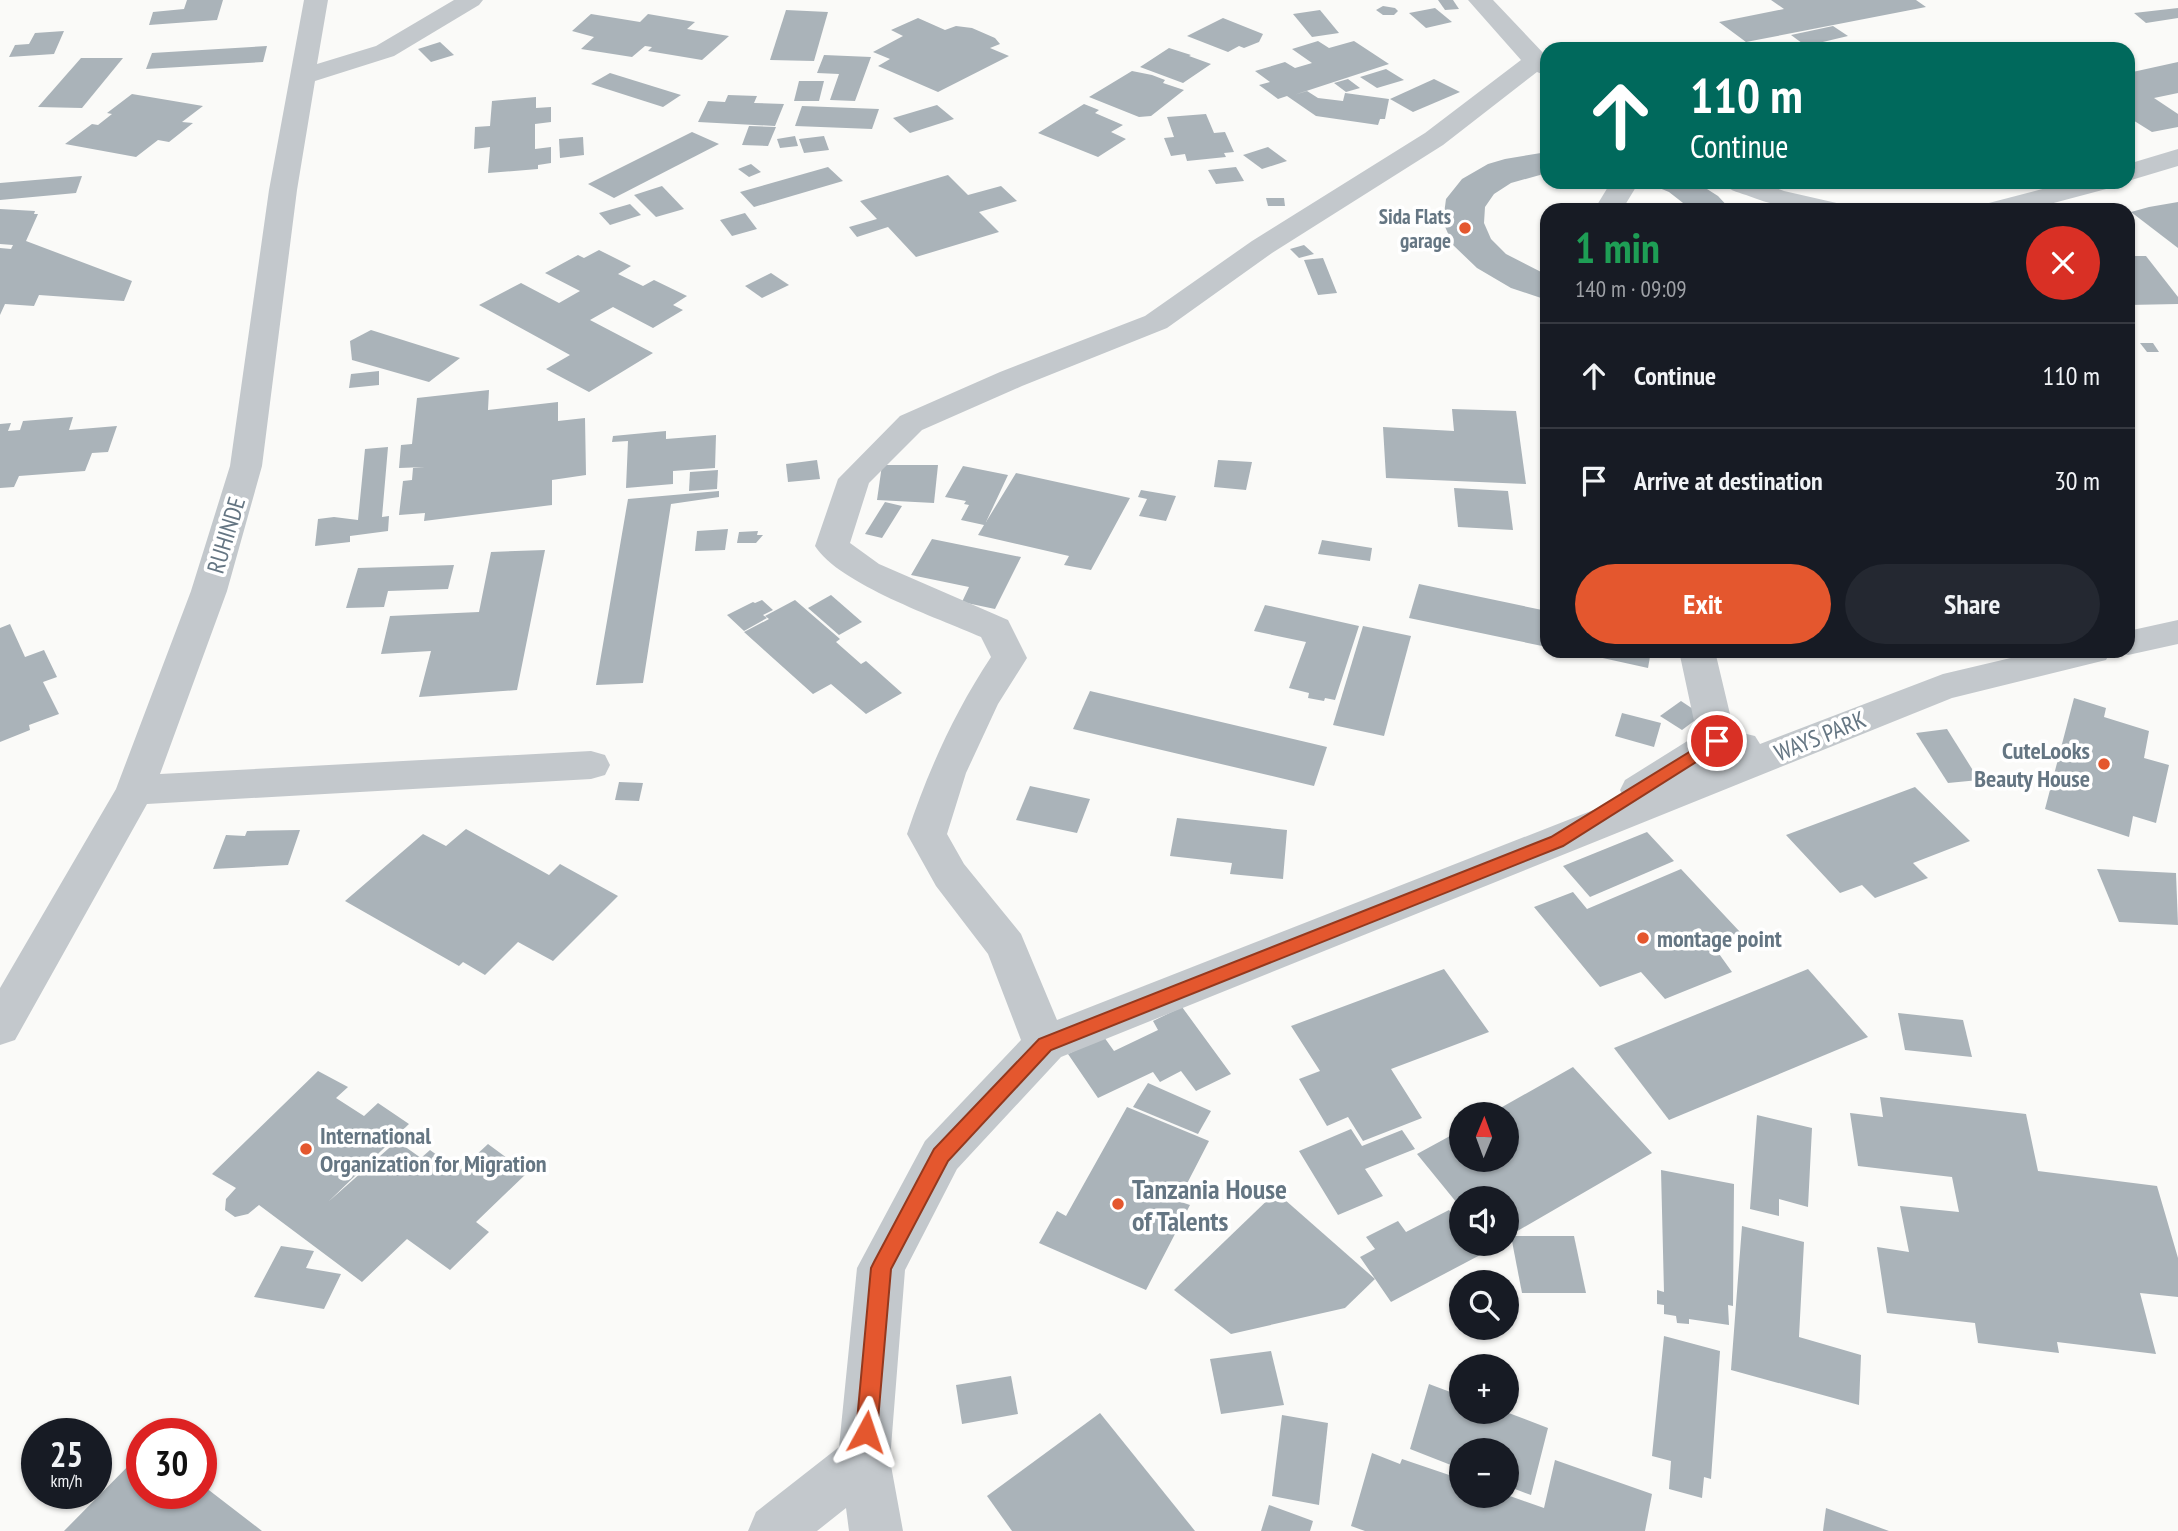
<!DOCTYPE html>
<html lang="en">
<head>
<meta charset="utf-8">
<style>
  body { margin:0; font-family:"PT Sans Narrow",sans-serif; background:#242831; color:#f1f3f6; height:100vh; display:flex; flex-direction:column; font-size:26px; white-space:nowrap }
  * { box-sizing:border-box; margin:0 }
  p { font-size:23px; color:#9ea1a6 }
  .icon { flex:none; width:38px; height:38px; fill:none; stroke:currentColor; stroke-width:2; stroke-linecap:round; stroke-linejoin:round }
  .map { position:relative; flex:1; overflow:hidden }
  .sheet { position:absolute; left:1540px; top:203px; width:595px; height:455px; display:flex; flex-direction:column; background:#171b24; border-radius:21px; box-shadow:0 2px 5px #0004 }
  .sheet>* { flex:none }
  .guide { position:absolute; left:1540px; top:42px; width:595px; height:147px; border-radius:21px; box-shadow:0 2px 5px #0004; background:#00695c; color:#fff; overflow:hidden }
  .needle { width:46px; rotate:1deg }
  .controls { position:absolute; left:1449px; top:1102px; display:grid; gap:14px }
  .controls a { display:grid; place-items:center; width:70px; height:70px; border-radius:50%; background:#171b24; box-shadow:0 2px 5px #0004; font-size:35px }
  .speed { position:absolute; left:21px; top:1418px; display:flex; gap:14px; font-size:35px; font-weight:700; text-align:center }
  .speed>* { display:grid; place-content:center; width:91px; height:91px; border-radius:50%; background:#171b24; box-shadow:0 2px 5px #0004; line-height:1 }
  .speed small { font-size:18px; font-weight:400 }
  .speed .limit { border:10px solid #d22; background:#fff; color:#111 }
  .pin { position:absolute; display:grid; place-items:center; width:60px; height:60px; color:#fff; margin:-30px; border:4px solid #fff; border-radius:50%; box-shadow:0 2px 7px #0007 }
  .me { position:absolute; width:77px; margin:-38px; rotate:5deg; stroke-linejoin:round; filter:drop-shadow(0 0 5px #0008) }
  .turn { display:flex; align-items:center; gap:24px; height:147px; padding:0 35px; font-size:32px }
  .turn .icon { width:91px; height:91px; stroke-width:2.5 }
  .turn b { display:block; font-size:49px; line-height:60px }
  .round { display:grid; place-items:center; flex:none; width:74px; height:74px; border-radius:37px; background:#242831 }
  .headline { display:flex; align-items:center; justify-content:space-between; height:119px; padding:0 35px }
  h1 { font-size:42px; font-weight:800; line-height:52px; color:#1e9e55 }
  .action { display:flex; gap:14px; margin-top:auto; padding:14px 35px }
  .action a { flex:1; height:80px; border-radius:42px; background:#e4572e; color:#fff; font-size:28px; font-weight:800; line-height:80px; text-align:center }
  .action a+a { background:#242831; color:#f1f3f6 }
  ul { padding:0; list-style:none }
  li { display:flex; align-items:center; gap:21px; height:105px; padding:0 35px; border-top:2px solid #363941 }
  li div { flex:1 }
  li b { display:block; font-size:26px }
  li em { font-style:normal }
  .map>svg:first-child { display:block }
</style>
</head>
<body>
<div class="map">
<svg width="2178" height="1531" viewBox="0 0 2178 1531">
  <rect width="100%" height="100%" fill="#fafaf8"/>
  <!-- building -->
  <g fill="#aab3b9">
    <polygon points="187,0 223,0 217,20 149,25 153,12 184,9"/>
    <polygon points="1438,0 1453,0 1459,9 1445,10"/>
    <polygon points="1771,0 1916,0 1926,7 1746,42 1719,22 1784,9"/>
    <polygon points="1383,6 1395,8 1398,11 1394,15 1383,15 1376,10"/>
    <polygon points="1435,8 1452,22 1426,28 1409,13"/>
    <polygon points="2178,8 2178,18 2146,23 2134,13"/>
    <polygon points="786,10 828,12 814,61 770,60"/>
    <polygon points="1320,10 1339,33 1312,37 1293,14"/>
    <polygon points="591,14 640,22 648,14 695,22 687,29 729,36 702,60 648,51 652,47 645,46 632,57 581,49 594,37 572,31"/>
    <polygon points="918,18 945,30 956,26 972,28 995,38 1000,44 990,48 1009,56 938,92 878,66 890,59 873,52 903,36 891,30"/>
    <polygon points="1223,18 1263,34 1259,42 1244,48 1239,46 1228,52 1187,36"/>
    <polygon points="1833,26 1848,36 1806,46 1791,35"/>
    <polygon points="64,31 54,54 9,57 15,45 29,44 35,33"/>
    <polygon points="1318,41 1329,48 1354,41 1389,64 1294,95 1307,91 1318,98 1343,101 1345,93 1389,99 1385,119 1380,119 1378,125 1316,116 1287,96 1278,99 1259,85 1270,82 1255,71 1285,62 1295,68 1312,63 1292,49"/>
    <polygon points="440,42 454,55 431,62 418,49"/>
    <polygon points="267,46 263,62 146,69 152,53"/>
    <polygon points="1169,48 1191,55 1189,56 1211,64 1183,83 1140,67"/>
    <polygon points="824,55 871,57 855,101 830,100 839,74 817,73"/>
    <polygon points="81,58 123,58 82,108 38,107"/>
    <polygon points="2178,62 2178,93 2154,98 2178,114 2178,127 2152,132 2128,117 2128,73"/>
    <polygon points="1386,69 1404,80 1377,88 1360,77"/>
    <polygon points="1132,71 1152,75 1165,80 1163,83 1184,90 1151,116 1139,117 1089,97"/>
    <polygon points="610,73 681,95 663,107 591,84"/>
    <polygon points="1348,79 1360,88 1346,92 1334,83"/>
    <polygon points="1434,79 1460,92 1413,112 1390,99"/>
    <polygon points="799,81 824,81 819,101 794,101"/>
    <polygon points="132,94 203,106 182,122 193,123 169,142 158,140 136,157 65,144 92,124 98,125 112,114 107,113"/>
    <polygon points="728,95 757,96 754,103 784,104 775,126 698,122 708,101 725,102"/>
    <polygon points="536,97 536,108 551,107 551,122 535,124 535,149 551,147 551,163 538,165 538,169 488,173 490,147 474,149 475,127 490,126 492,101"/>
    <polygon points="1084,104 1099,110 1095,113 1123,125 1111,132 1126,139 1098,157 1038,133"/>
    <polygon points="937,105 954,119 910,133 893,118"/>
    <polygon points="802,106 879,109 872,129 795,126"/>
    <polygon points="1206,114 1214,133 1225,132 1234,152 1224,153 1226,157 1187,161 1185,154 1171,156 1164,138 1174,137 1167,117"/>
    <polygon points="749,126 776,127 768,146 742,145"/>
    <polygon points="692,132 719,144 614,198 588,184"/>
    <polygon points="795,136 798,146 780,148 777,139"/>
    <polygon points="824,136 829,150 804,153 799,139"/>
    <polygon points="583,137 584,155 560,158 559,139"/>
    <polygon points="1268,147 1287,161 1262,169 1243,155"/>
    <polygon points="1547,152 1547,173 1511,183 1494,194 1485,207 1484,223 1491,239 1506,254 1547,275 1547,300 1511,288 1477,268 1453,245 1443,222 1446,199 1462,179 1488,164 1505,159"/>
    <polygon points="751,164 761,172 749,177 738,169"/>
    <polygon points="828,167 843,181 754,207 740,192"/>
    <polygon points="1236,167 1244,181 1216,184 1208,170"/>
    <polygon points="948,175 968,195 1001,186 1017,201 979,212 999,232 916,257 888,227 857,237 849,227 877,219 860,201"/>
    <polygon points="82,176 76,193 0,200 0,183"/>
    <polygon points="1645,182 1696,182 1718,196 1731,210 1692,210 1669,192"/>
    <polygon points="662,186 684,209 656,217 634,195"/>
    <polygon points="1266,198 1284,198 1285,206 1268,206"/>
    <polygon points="2178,202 2178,248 2131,212 2149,207"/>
    <polygon points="630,204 641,215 610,225 599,213"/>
    <polygon points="0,209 35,211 34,214 38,214 26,241 132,281 124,301 39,295 34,306 5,304 0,315 0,248 11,249 13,245 0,244"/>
    <polygon points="745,213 757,229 732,236 720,220"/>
    <polygon points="1304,245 1314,254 1299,258 1290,249"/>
    <polygon points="599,250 631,266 618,274 643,286 654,280 687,296 673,305 683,310 653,328 613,307 590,320 653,353 589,392 546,369 570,355 479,305 521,283 559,303 580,291 545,273 578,255 584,258"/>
    <polygon points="2128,256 2146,256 2178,297 2178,304 2128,305"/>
    <polygon points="1323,258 1337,293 1318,295 1304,260"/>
    <polygon points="771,273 789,285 762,298 745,286"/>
    <polygon points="371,330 460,358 429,382 352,360 350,341"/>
    <polygon points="2140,343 2153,343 2159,352 2147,352"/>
    <polygon points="379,371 379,385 349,388 351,374"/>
    <polygon points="489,390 488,410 558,402 558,421 585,418 586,475 552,480 552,505 424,521 425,513 399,515 403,481 412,480 413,468 425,467 399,468 401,445 412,444 417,398"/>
    <polygon points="1452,409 1516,411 1526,484 1386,478 1383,427 1454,431"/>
    <polygon points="73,417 69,430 117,426 108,452 92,453 85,471 19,476 14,487 0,488 0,424 11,423 8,431 20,430 23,421"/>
    <polygon points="666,431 666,439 716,435 715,468 673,471 673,484 626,488 628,441 612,442 613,436"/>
    <polygon points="388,447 382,517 389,516 388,531 350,536 350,542 315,546 318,519 334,517 358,520 365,449"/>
    <polygon points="817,460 820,479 788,482 786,464"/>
    <polygon points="1218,460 1252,462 1246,490 1214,487"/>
    <polygon points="882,465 938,465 934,503 877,500"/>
    <polygon points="963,466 1008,475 986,522 1016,473 1130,498 1091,570 1064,565 1069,556 978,535 984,525 961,520 969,505 964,504 966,501 945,497"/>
    <polygon points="718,470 717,489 689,491 690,472"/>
    <polygon points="1454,488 1508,491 1513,530 1458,527"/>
    <polygon points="1141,490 1176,496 1166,521 1139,516 1147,499 1138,497"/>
    <polygon points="719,491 719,497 671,504 643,683 596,685 628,499"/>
    <polygon points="885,502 902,506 882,538 865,534"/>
    <polygon points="728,529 725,550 695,551 697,531"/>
    <polygon points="758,531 757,535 763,535 756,543 737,543 739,532"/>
    <polygon points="932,539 1021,557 995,609 962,602 969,587 911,575"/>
    <polygon points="1322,540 1372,548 1370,561 1318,554"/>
    <polygon points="545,550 517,690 419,697 431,651 381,654 390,616 479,612 491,552"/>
    <polygon points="454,565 448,589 388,591 384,607 346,608 358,568"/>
    <polygon points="1419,584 1547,611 1547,647 1409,618"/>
    <polygon points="831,595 862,622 839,635 808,608"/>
    <polygon points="762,600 773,610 763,615 767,618 744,631 727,615 753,602 755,603"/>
    <polygon points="795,600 840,639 836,642 861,664 866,661 902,693 866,714 831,684 813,694 744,632 769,619 765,616"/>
    <polygon points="1265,605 1359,626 1335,700 1325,698 1324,701 1308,698 1309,693 1289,688 1306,642 1254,631"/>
    <polygon points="10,624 25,657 44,650 57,677 43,682 59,714 29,725 30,730 0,742 0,628"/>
    <polygon points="1363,626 1411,636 1384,736 1333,725"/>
    <polygon points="1571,651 1651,651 1648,668"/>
    <polygon points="1090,691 1327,747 1314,786 1073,729"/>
    <polygon points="2074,698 2106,708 2104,717 2149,731 2144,758 2169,765 2156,823 2133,816 2129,837 2045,809"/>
    <polygon points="1681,701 1702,715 1682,730 1660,716"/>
    <polygon points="1622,713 1661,723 1654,747 1615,736"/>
    <polygon points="1947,729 1979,780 1948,783 1916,733"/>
    <polygon points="619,782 643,783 639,801 615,800"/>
    <polygon points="1030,786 1090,799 1077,833 1016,820"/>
    <polygon points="1915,787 1970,841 1913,863 1928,878 1875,898 1862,885 1840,893 1786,835"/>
    <polygon points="1177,818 1287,830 1283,879 1230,874 1232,863 1170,856"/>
    <polygon points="466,829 549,875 560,864 618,896 553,961 518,942 485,975 463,962 459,966 345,901 423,834 446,846"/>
    <polygon points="300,830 288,865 213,869 226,835 245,836 247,831"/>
    <polygon points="1647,832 1674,861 1590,897 1563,866"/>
    <polygon points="1681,869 1740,932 1712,944 1732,972 1665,999 1641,972 1600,987 1534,907 1573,892 1587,909"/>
    <polygon points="2097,869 2176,873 2178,925 2119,922"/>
    <polygon points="1444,969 1489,1032 1391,1069 1422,1118 1363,1141 1348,1117 1327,1126 1299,1079 1320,1071 1291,1026"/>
    <polygon points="1808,969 1868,1037 1669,1120 1614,1048"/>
    <polygon points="1182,1007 1231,1074 1196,1091 1181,1071 1160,1082 1153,1072 1098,1098 1068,1054 1104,1037 1114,1051 1158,1030 1153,1021"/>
    <polygon points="1898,1013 1963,1020 1972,1057 1905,1050"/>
    <polygon points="1573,1067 1652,1153 1507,1237 1507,1199 1461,1199 1461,1208 1417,1154 1461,1130 1461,1160 1507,1160 1507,1115 1488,1115"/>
    <polygon points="318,1071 348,1087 336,1098 364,1116 378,1103 409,1124 328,1202 397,1141 421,1158 430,1150 459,1171 488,1144 527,1173 476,1222 489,1232 450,1270 407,1239 362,1282 259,1205 248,1214 235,1217 225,1210 226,1199 236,1188 212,1174"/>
    <polygon points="1148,1083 1211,1111 1198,1134 1133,1107"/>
    <polygon points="1880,1097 2026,1114 2038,1171 2157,1186 2178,1258 2178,1297 2140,1293 2156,1354 2057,1342 2059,1353 1978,1343 1975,1323 1887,1313 1877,1247 1909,1252 1900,1206 1959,1212 1952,1177 1858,1166 1850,1113 1883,1117"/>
    <polygon points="1127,1107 1209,1141 1178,1201 1190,1205 1146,1290 1039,1243 1057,1211 1066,1216"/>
    <polygon points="1757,1115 1812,1128 1808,1207 1779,1199 1779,1216 1750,1209"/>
    <polygon points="1351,1129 1362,1146 1402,1130 1415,1149 1365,1169 1383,1196 1338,1215 1299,1151"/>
    <polygon points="1661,1170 1734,1184 1733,1306 1728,1305 1729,1325 1689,1319 1689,1324 1677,1323 1676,1316 1664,1314 1664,1305 1657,1304 1657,1290 1664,1292"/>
    <polygon points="1276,1192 1375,1279 1345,1308 1231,1334 1174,1290"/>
    <polygon points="1449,1210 1461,1227 1461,1244 1475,1244 1482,1254 1391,1302 1360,1257 1375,1249 1366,1237 1398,1221 1406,1232"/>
    <polygon points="1742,1226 1804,1242 1799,1337 1861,1355 1859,1405 1731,1370"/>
    <polygon points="1511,1236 1574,1236 1586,1293 1522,1293"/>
    <polygon points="281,1246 314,1251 306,1268 341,1274 324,1309 254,1297"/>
    <polygon points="1664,1336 1720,1351 1711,1479 1704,1477 1702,1498 1669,1489 1671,1461 1652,1456"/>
    <polygon points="1271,1351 1284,1405 1221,1414 1210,1359"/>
    <polygon points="1011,1376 1018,1414 962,1424 956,1385"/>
    <polygon points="1429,1384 1461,1396 1461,1412 1506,1412 1548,1428 1531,1495 1507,1486 1507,1451 1461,1451 1461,1469 1410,1449"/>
    <polygon points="1100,1413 1195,1531 1012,1531 987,1496"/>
    <polygon points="1282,1415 1328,1423 1319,1505 1272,1496"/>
    <polygon points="142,1452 142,1493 201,1493 201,1484 262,1531 64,1531"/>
    <polygon points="1372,1453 1400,1464 1402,1459 1461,1479 1461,1496 1507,1495 1544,1508 1555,1460 1652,1494 1645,1531 1365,1531 1351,1526"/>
    <polygon points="1269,1505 1313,1521 1310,1531 1261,1531"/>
    <polygon points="1826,1508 1889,1531 1823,1531"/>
  </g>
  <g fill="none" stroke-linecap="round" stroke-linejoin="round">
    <!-- minor -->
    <g fill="#c3c8cc" fill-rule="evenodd">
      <polygon points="304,0 328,0 317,64 376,46 454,0 483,0 479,5 394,56 315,81 297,190 262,466 227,591 160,774 591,751 605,755 610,765 605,775 591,779 147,804 15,1040 0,1045 0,988 116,789 191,591 230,466 269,190"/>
      <path d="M 1468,0 L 1493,0 L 1547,57 L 1547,76 L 1537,72 L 1443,145 L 1272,253 L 1167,328 L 1022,386 L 922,430 L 869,483 L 850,543 L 879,564 L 1008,620 L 1027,658 L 998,704 L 966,773 L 947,834 L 964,864 L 1021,934 L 1057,1020 L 1624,798 L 1620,790 L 1625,780 L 1697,735 L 1679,651 L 1715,651 L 1734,731 L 1755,736 L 1760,744 L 1943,674 L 2040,651 L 2111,651 L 2106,660 L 1952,698 L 1061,1057 L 957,1169 L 905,1270 L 890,1460 L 903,1531 L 849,1531 L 846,1508 L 817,1531 L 748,1531 L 756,1512 L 839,1447 L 857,1268 L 925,1141 L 1021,1040 L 988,954 L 936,886 L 907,834 C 928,771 954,713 991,657 L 981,637 C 938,618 839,584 815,546 L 838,479 L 900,416 L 1000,372 L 1145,316 L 1252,241 L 1425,133 L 1521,60 ZM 1722,756 L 1728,757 L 1709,765 Z"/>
      <polygon points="2178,149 2178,166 2128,181 2128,164"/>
      <polygon points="1611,182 1639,182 1622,210 1594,210"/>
      <path d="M 1722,182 L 1761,182 L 1784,191 L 1841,204 L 1845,210 C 1808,210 1781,209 1746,195 C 1737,192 1728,190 1722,182 Z"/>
      <polygon points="2069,182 2114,182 2110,188 2027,210 1981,210 1985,204"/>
      <polygon points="2178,620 2178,644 2128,655 2115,651 2128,651 2128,631"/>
    </g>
  </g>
  <!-- route -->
  <polygon fill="#e4572e" stroke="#94391e" stroke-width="2" points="1717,735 1723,737 1725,741 1723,745 1563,846 1051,1050 948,1161 891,1269 877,1432 874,1440 866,1443 859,1440 856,1432 871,1268 874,1262 934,1149 1039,1039 1551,837"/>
  <!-- markers -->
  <g fill="#e4572e" stroke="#fff" stroke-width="2.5">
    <circle cx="1465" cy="228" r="7"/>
    <circle cx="2104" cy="764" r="7"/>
    <circle cx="1643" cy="938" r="7"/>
    <circle cx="306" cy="1149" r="7"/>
    <circle cx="1118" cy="1204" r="7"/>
  </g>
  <g text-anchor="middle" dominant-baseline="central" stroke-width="7" stroke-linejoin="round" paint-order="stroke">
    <!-- far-poi labels -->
    <g font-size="21" font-weight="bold" fill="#657683" stroke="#fff" text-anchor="end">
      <text x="1451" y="216">Sida Flats<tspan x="1451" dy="24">garage</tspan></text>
    </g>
    <!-- street labels -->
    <g font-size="24" fill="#657683" stroke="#fff">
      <text transform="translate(226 535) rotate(-73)">RUHINDE</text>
      <text transform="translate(1820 736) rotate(-22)">WAYS PARK</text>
    </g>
    <!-- poi labels -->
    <g font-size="24" font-weight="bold" fill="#657683" stroke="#fff" text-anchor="start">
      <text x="2090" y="750" text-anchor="end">CuteLooks<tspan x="2090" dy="28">Beauty House</tspan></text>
      <text x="1657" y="938">montage point</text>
      <text x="320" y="1135">International<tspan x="320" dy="28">Organization for Migration</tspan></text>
    </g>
    <!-- near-poi labels -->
    <g font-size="28" font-weight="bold" fill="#657683" stroke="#fff" text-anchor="start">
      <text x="1132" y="1188">Tanzania House<tspan x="1132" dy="32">of Talents</tspan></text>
    </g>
  </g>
</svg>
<div class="controls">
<a><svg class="needle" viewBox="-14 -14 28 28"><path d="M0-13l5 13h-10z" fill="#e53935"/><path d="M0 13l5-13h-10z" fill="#9ea1a6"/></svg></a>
<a><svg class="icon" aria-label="sound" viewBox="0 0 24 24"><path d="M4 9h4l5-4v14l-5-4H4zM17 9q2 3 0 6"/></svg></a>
<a><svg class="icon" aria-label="search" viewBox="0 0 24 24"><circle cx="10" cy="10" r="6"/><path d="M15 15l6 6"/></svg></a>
<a>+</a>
<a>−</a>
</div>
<div class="speed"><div>25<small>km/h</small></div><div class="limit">30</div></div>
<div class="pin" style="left:1717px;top:741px;background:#d93025"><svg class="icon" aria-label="arrive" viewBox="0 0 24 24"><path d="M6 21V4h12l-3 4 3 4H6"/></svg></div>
<svg class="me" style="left:866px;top:1432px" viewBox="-20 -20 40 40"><path d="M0-17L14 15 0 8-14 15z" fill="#e4572e" stroke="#fff" stroke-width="4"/></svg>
<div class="guide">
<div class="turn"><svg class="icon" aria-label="ahead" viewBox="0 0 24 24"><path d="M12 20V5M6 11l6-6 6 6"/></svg><div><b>110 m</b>Continue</div></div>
</div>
<section class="sheet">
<div class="headline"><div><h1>1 min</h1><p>140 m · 09:09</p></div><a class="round" style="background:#d93025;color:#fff"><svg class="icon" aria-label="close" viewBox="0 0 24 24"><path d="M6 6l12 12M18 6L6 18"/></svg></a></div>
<ul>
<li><svg class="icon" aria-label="ahead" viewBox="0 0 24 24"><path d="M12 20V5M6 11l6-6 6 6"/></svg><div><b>Continue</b></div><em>110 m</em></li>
<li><svg class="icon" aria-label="arrive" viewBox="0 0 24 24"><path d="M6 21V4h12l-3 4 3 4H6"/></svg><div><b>Arrive at destination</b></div><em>30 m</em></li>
</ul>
<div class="action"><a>Exit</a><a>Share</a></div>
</section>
</div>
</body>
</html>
